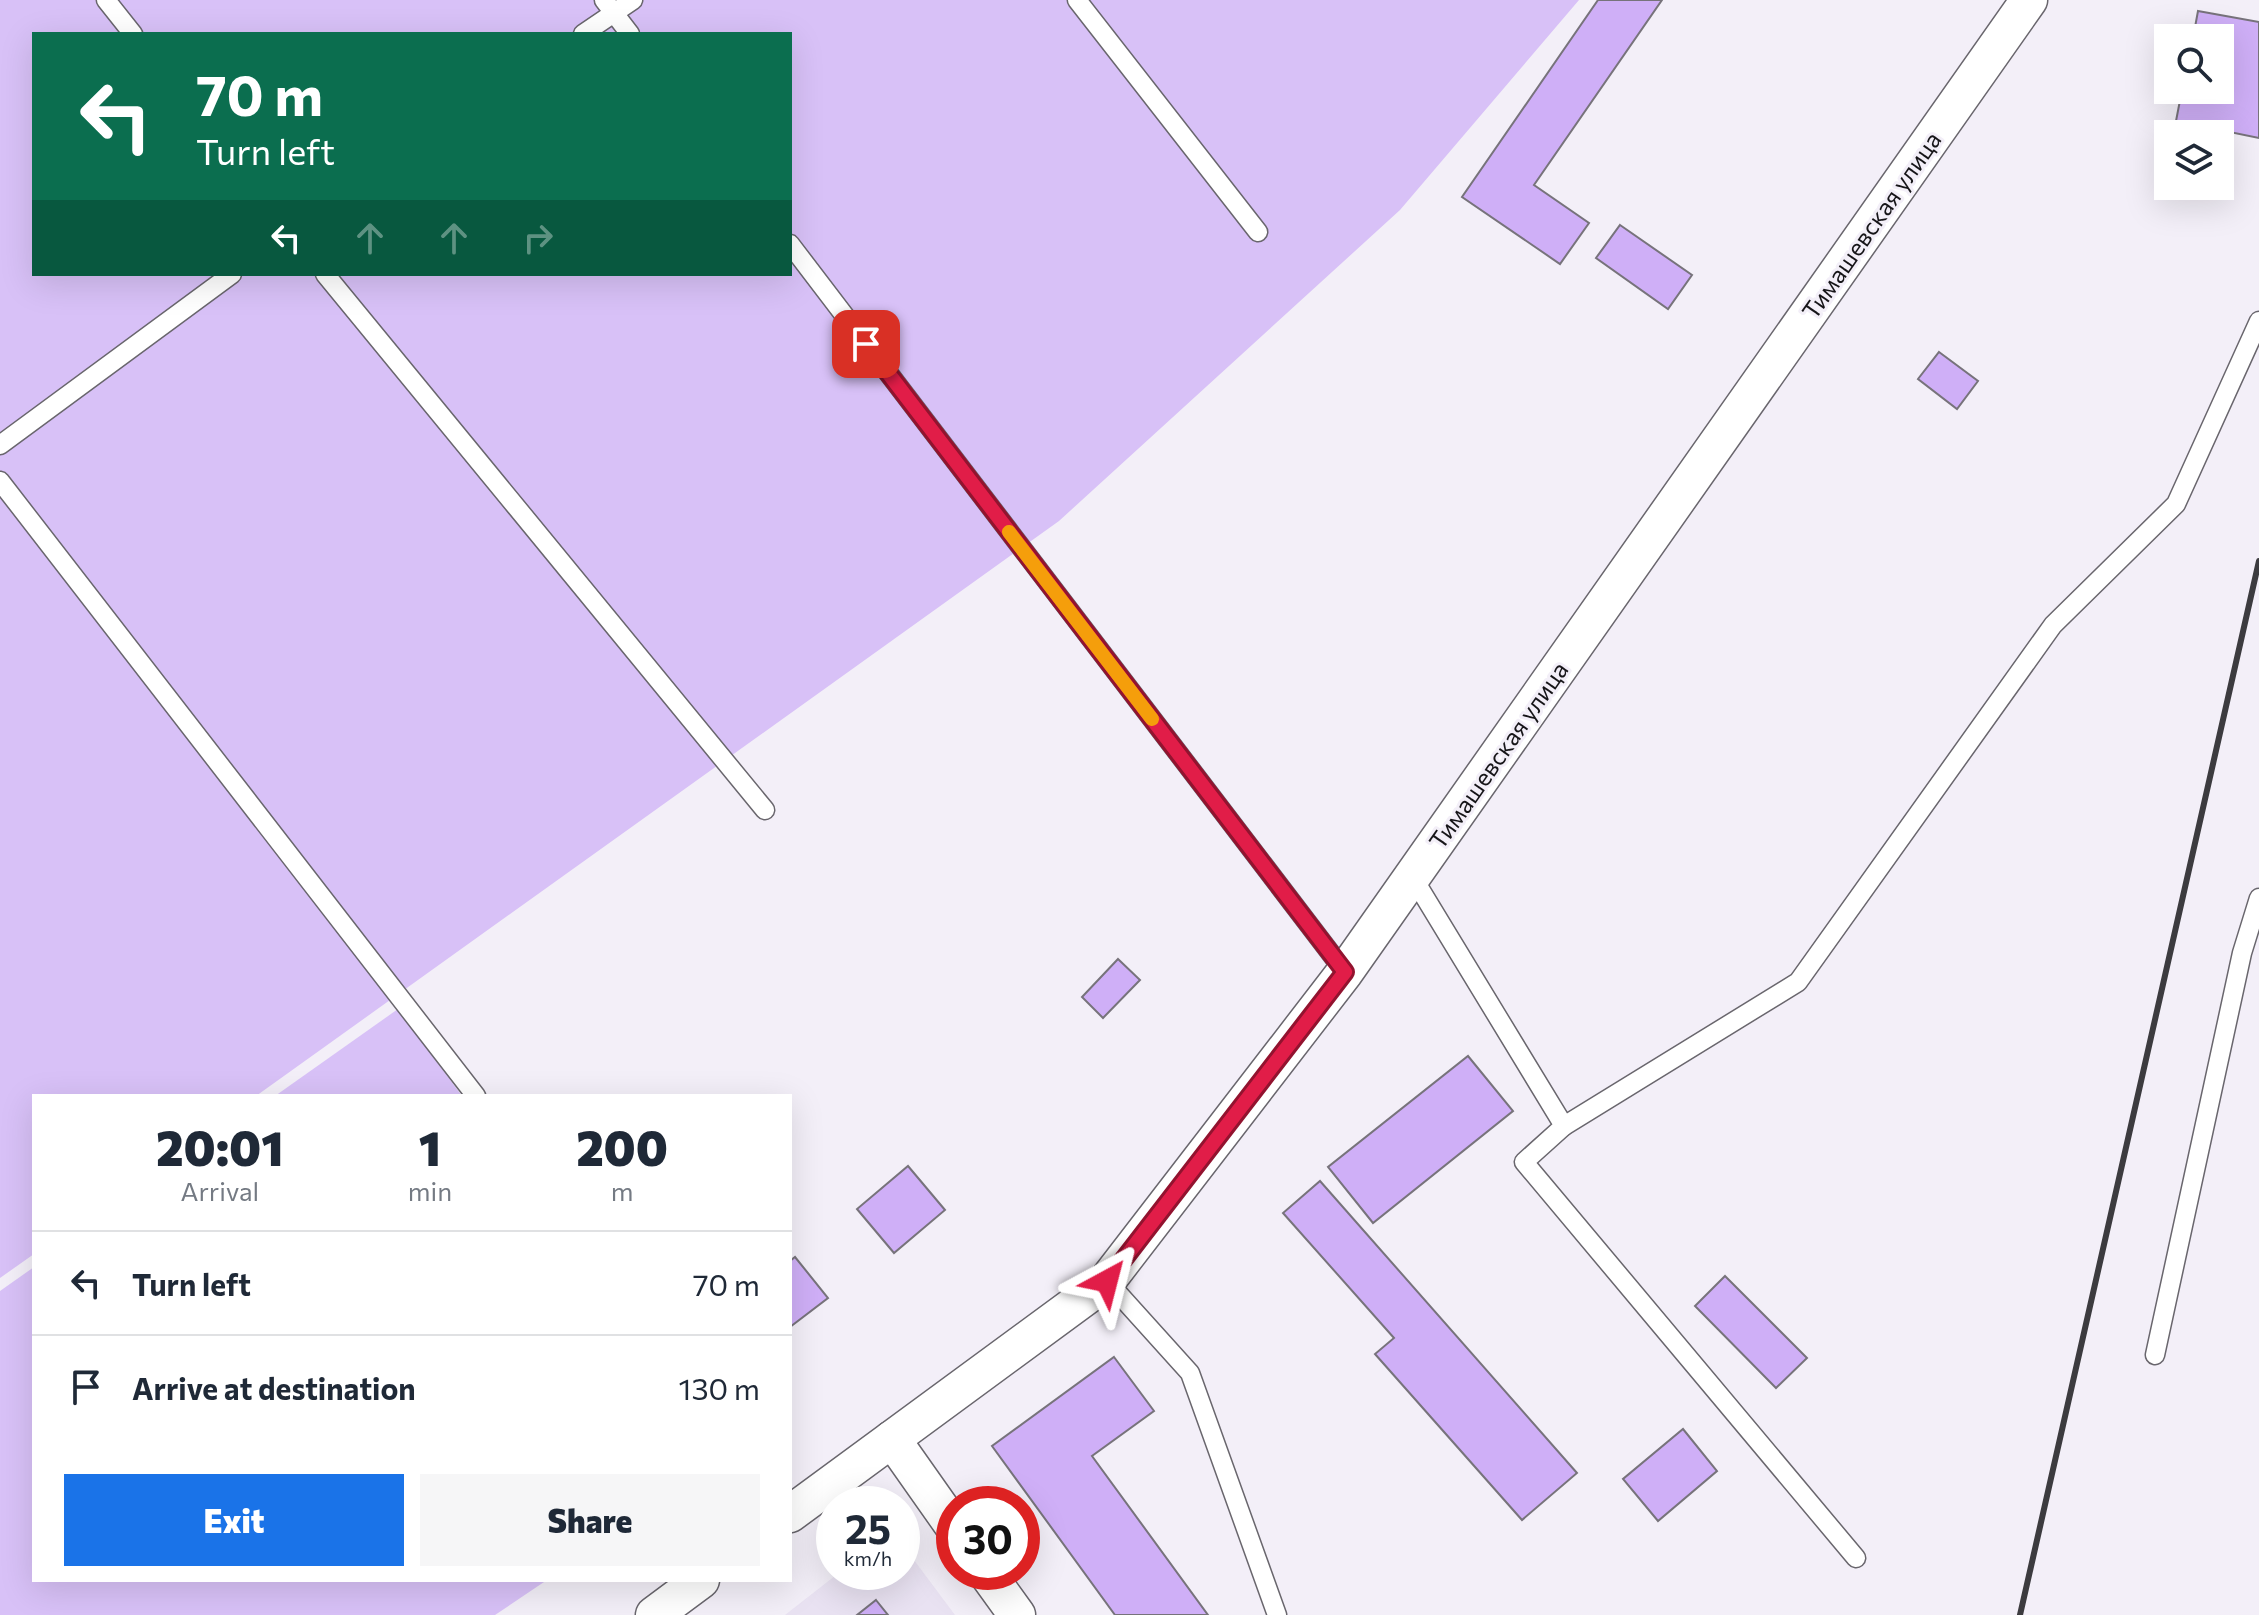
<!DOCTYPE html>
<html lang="en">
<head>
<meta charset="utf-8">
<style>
  body { margin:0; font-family:Commissioner,sans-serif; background:#f6f6f7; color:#1f2937; height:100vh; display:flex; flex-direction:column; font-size:30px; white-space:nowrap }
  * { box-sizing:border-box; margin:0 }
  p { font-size:26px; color:#747a83 }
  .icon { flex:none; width:44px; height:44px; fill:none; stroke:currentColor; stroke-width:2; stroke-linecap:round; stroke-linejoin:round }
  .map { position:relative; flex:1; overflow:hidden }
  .drawer { position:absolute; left:32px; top:1094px; width:760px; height:488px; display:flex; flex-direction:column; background:#fff; border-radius:0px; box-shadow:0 8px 32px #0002 }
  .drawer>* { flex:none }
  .guide { position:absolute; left:32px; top:32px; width:760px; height:244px; border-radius:0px; box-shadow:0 8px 32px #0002; background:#0b6e4f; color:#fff; overflow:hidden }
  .fabs { position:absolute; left:2154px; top:24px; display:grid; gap:16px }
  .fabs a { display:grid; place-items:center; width:80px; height:80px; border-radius:0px; background:#fff; box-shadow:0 8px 32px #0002; font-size:40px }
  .speed { position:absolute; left:816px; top:1486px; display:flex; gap:16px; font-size:40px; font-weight:700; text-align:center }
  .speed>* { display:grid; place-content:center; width:104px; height:104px; border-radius:50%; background:#fff; box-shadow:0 8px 32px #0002; line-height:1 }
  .speed small { font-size:20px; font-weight:400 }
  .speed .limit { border:12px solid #d22; background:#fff; color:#111 }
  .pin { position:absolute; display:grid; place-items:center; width:68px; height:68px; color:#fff; margin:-34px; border-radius:16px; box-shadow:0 4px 12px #0006 }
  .me { position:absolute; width:88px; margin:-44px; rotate:38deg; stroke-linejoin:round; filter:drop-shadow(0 0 6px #0008) }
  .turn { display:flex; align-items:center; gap:28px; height:168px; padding:0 32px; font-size:36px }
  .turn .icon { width:104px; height:104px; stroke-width:2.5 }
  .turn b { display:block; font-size:56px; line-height:68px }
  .lanes { display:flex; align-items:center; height:76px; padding:0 32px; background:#0003; justify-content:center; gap:40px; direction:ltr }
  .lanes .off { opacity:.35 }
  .eta { display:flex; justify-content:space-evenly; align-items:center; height:136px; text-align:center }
  .eta b { font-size:48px; font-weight:800; line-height:56px }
  .button { display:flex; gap:16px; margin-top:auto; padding:16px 32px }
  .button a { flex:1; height:92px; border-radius:0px; background:#1a73e8; color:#fff; font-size:32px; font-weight:800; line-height:92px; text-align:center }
  .button a+a { background:#f6f6f7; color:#1f2937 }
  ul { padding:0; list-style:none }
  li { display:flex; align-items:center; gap:24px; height:104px; padding:0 32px; border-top:2px solid #e0e1e3 }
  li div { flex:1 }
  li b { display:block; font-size:30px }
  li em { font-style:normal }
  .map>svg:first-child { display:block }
</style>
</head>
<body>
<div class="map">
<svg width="2259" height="1615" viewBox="0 0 2259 1615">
  <rect width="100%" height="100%" fill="#f3eff8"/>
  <!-- built -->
  <polygon fill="#e9e2f2" points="902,1544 955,1615 785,1615 840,1572 902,1572"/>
  <!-- green -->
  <g fill="#d8c1f7" fill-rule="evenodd">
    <path d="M 0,0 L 1579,0 L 1400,210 L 1059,521 L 256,1096 L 34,1096 L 34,1254 L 0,1278 ZM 34,34 L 790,34 L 790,274 L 34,274 Z"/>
    <polygon points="398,1009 462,1096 275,1096"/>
    <polygon points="34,1267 34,1580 547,1580 495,1615 0,1615 0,1291"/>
  </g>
  <!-- building -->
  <g fill="#cfaff7" stroke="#77737b" stroke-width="2">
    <polygon points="1598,0 1662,0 1534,185 1589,223 1560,264 1462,197"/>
    <polygon points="2198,11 2259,22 2259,138 2176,121 2182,90 2220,90 2220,38 2193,38"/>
    <polygon points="1620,225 1692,275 1668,309 1596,258"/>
    <polygon points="1939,352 1978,381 1957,409 1918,379"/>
    <polygon points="1118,959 1140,980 1103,1018 1082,997"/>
    <polygon points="1468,1056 1513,1111 1373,1223 1328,1167"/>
    <polygon points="908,1166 945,1210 894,1253 857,1209"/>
    <polygon points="1320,1181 1577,1473 1522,1520 1375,1354 1394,1338 1283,1213"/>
    <polygon points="795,1257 828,1298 790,1327 790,1261"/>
    <polygon points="1725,1276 1807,1358 1776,1388 1695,1306"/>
    <polygon points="1114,1357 1154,1411 1092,1456 1208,1615 1115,1615 992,1446"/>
    <polygon points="1683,1429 1717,1471 1658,1521 1623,1479"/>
    <polygon points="876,1600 888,1615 857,1615"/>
  </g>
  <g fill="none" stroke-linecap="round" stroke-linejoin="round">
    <!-- service casing -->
    <g stroke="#69666d" stroke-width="21">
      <g id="service">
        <polyline points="106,0 133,34"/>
        <polyline points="604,0 630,34"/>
        <polyline points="1077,0 1258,232"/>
        <polyline points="583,34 633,0"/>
        <polyline points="790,244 1345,972"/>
        <polyline points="325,274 765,810"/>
        <polyline points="0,445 232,274"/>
        <polyline points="0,481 476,1096"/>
        <polyline points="1412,876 1564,1126 1524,1162 1856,1558"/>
        <polyline points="1564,1126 1798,982 2053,625 2176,504 2259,321"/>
        <polyline points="1107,1281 1190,1373 1277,1615"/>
        <polyline points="2155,1355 2242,953 2259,898"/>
      </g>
    </g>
    <!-- minor casing -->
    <g stroke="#69666d" stroke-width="39">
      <g id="minor">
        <polyline points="892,1439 954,1527"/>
        <polyline points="790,1514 1107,1281 1345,972 2029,0"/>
        <polyline points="986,1572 1017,1615"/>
        <polyline points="654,1615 701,1580"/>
      </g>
    </g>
    <!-- service -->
    <use href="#service" stroke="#fff" stroke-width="18"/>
    <!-- minor -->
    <use href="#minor" stroke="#fff" stroke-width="36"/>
    <!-- rail -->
    <polyline stroke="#3c3b3f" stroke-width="6" points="2020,1615 2259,561"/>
  </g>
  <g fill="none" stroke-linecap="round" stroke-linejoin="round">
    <!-- route casing -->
    <g stroke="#92132f" stroke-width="20">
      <polyline id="route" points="866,344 1345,972 1107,1281"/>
    </g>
    <!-- route -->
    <use href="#route" stroke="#e11d48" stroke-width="14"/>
    <!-- slow -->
    <polyline stroke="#f59e0b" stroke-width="14" points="1009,532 1152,719"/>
  </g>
  <g text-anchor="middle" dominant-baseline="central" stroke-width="6" stroke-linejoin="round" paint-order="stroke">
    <!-- street labels -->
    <g font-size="24" fill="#161518" stroke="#f3eff8">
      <text transform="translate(1871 225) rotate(-55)">Тимашевская улица</text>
      <text transform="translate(1498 755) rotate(-55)">Тимашевская улица</text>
    </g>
  </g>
</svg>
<div class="fabs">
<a><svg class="icon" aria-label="search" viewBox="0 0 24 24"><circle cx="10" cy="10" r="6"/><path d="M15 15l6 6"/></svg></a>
<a><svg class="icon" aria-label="layers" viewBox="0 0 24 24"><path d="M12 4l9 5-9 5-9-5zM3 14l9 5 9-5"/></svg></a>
</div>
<div class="speed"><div>25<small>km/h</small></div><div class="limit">30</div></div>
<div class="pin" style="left:866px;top:344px;background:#d93025"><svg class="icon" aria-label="arrive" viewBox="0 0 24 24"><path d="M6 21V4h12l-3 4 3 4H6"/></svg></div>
<svg class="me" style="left:1107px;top:1281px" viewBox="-20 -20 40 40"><path d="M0-17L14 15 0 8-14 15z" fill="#e11d48" stroke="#fff" stroke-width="4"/></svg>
<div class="guide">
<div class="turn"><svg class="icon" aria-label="left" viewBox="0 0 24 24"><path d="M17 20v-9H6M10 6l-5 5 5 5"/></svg><div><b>70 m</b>Turn left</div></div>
<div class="lanes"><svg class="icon" aria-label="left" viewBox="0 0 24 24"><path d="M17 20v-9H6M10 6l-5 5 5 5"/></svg><svg class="icon off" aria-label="ahead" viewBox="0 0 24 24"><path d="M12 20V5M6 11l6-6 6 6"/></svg><svg class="icon off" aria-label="ahead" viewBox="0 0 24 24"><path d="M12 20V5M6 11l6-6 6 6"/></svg><svg class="icon off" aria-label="right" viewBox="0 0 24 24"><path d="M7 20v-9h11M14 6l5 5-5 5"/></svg></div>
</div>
<section class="drawer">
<div class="eta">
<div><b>20:01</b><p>Arrival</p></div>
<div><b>1</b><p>min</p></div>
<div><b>200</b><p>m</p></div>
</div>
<ul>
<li><svg class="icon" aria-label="left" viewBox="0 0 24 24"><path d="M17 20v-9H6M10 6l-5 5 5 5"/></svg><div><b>Turn left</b></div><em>70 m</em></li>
<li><svg class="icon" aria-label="arrive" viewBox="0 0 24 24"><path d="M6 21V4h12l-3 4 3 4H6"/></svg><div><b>Arrive at destination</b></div><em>130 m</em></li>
</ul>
<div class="button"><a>Exit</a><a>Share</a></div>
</section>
</div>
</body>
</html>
